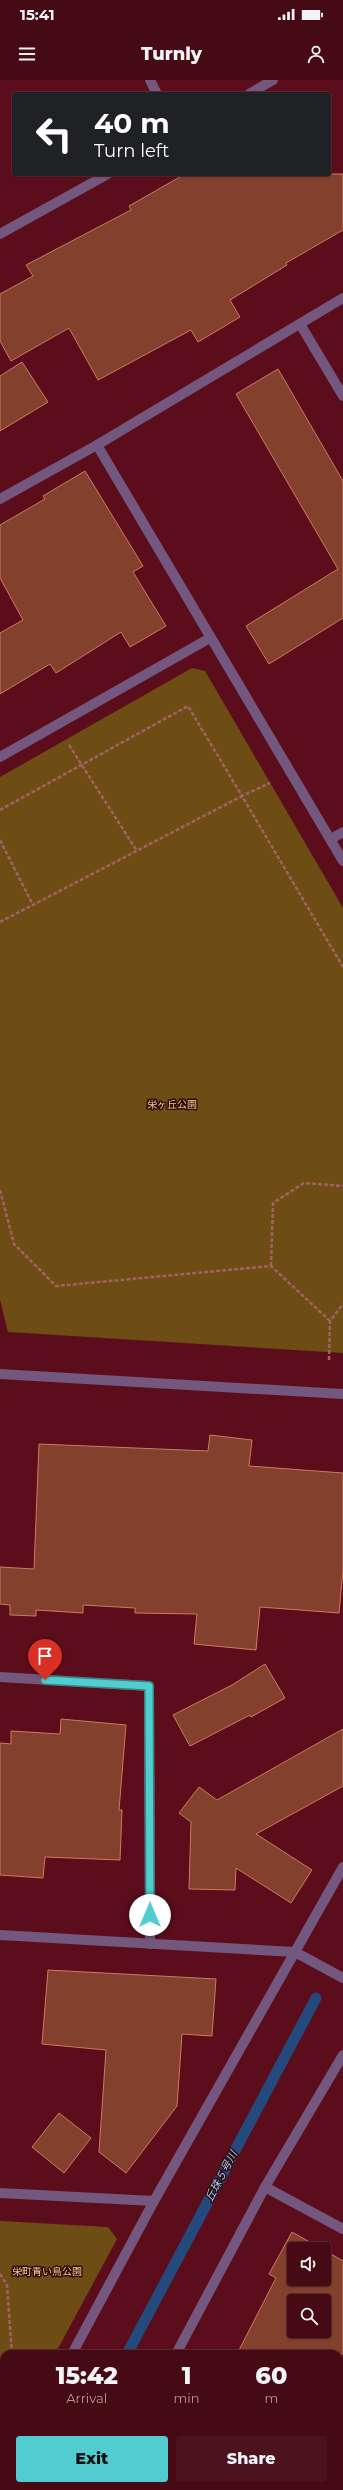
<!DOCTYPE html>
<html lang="en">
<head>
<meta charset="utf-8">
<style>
  body { margin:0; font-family:Montserrat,"Noto Sans JP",sans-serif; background:#4c131d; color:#f1f3f6; height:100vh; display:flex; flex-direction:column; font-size:15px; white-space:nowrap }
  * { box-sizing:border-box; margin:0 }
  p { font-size:13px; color:#b09aa0 }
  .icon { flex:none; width:22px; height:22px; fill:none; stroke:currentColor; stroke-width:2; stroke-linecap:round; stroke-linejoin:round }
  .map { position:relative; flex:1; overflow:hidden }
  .drawer { position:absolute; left:0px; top:2270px; width:343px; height:140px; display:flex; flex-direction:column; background:#450a14; border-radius:12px 12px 0 0; box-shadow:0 1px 3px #0004,0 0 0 1px #5d2b34 }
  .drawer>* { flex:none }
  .banner { position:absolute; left:12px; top:12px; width:319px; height:84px; border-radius:4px; box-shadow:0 1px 3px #0004,0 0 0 1px #5d2b34; background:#202124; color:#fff; overflow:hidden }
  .tools { position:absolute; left:287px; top:2162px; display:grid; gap:8px }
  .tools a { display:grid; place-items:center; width:44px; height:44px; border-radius:4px; background:#450a14; box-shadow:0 1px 3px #0004,0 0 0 1px #5d2b34; font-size:20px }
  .pin { position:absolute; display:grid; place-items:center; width:34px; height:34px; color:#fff; margin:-41px -17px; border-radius:50% 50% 50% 0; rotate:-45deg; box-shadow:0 0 4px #0007 }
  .pin .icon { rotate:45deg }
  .me { position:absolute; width:44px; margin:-22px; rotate:0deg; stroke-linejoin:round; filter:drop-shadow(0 0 3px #0008) }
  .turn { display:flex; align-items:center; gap:14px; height:84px; padding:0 16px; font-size:18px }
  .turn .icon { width:52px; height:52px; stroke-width:2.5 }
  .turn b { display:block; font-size:28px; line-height:34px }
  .eta { display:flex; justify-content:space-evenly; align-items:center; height:68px; text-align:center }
  .eta b { font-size:24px; font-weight:800; line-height:28px }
  .button { display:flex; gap:8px; margin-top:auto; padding:8px 16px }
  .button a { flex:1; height:46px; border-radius:4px; background:#52cdcf; color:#111; font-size:16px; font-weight:800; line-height:46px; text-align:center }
  .button a+a { background:#4c131d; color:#f1f3f6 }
  .status { display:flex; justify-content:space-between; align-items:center; height:28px; padding:0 20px; background:#450a14; direction:ltr }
  .status svg { height:11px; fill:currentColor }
  header { display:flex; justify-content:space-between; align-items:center; height:52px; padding:0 16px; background:#450a14; font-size:18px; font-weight:800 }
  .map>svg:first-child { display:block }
</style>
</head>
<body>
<div class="status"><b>15:41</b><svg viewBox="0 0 49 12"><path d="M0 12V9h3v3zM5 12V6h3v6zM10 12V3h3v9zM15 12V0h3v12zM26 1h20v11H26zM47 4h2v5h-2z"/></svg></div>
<header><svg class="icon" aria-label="menu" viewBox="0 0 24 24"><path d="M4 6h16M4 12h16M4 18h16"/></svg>Turnly<svg class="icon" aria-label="person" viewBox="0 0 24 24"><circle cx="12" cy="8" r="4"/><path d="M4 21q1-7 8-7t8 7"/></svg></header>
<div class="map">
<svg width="343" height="2410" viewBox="0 0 343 2410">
  <rect width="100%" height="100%" fill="#5c0d1b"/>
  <!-- green -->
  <g fill="#6d4d13">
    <polygon points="192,588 205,591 343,828 343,1273 8,1252 0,1220 0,697"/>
    <polygon points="0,2141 108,2147 117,2159 55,2274 4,2274 4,2368 0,2376"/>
  </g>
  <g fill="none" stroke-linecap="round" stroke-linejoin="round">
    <!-- stream -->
    <g stroke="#24497d" stroke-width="11">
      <polyline points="127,2274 316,1918"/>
      <polyline points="54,2410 56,2406"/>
    </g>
  </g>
  <!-- building -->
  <g fill="#83402c" stroke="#cd7a61" fill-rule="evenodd">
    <polygon points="185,94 343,94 343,150 286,183 287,185 230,220 240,237 198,262 191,250 98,300 69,248 11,281 0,261 0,214 33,196 26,185 131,130 129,126"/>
    <polygon points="22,282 48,322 0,351 0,296"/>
    <polygon points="278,289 343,401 343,538 269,584 246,546 338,489 236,314"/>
    <polygon points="85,391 143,486 133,492 166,546 130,567 121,552 56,593 50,584 0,614 0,553 23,540 0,498 0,445 45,419 43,416"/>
    <polygon points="210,1355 252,1360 249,1386 343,1393 343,1490 339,1533 260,1527 256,1570 194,1564 197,1534 135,1533 135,1528 83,1525 83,1533 36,1530 36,1536 10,1535 10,1525 0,1524 0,1487 34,1489 39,1364 208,1371"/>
    <polygon points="265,1584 285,1618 251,1637 250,1635 190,1666 173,1635 232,1605"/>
    <polygon points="61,1639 126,1645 119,1730 122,1730 120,1780 45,1777 43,1798 0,1795 0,1663 11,1664 11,1651 60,1654"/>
    <polygon points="343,1649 343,1706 256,1754 312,1790 291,1823 236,1788 235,1810 189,1809 191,1742 179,1733 199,1707 217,1720"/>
    <polygon points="48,1890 216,1899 212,1956 182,1954 177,2026 126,2093 99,2072 106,1970 42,1964"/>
    <polygon points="59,2033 91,2058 64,2093 32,2067"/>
    <path d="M 292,2152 L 322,2169 L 294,2169 L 294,2199 L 324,2199 L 324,2170 L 343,2181 L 343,2274 L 237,2274 L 276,2198 L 269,2194 ZM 294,2221 L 324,2221 L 324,2251 L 294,2251 Z"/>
  </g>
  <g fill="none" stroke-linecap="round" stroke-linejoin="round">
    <!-- path -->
    <g stroke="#a26169" stroke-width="2.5" stroke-dasharray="4 2" stroke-linecap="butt">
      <polyline points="69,665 137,771"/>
      <polyline points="0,730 188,626 242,716 270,703"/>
      <polyline points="0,760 33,825"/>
      <polyline points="0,842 242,716 343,887"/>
      <polyline points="0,1110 14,1164 56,1206 271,1186 330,1241"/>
      <polyline points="271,1186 273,1123 304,1103 343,1106"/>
      <polyline points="329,1280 330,1241 343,1224"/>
      <polyline points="0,2194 7,2205 12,2274"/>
      <polyline points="0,2335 4,2327"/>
    </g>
    <!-- minor -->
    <g stroke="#74577e" stroke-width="10">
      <polyline points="150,0 157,14"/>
      <polyline points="249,14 273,0"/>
      <polyline points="0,154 108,94"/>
      <polyline points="300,244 343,316"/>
      <polyline points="97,365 343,781"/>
      <polyline points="0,419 97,365 343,218"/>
      <polyline points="0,677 210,558"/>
      <polyline points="331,759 343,752"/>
      <polyline points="0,1294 343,1314"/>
      <polyline points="0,1597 149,1606 150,1864"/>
      <polyline points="0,1855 295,1872 343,1898"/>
      <polyline points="265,2107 343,2149"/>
      <polyline points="0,2113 154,2121"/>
      <polyline points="72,2274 154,2121 343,1787"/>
      <polyline points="176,2274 265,2107 343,1975"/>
      <polyline points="339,2382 343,2379"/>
      <polyline points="0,2409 4,2402"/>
      <polyline points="105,2410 107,2406"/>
      <polyline points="305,2410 310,2406"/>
    </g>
  </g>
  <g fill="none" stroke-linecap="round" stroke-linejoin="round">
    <!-- route casing -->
    <g stroke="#358587" stroke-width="10">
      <polyline id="route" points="45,1600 149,1606 150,1835"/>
    </g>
    <!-- route -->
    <use href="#route" stroke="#52cdcf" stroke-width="7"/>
  </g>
  <g text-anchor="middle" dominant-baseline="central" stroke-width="3" stroke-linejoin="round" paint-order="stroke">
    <!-- park labels -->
    <g font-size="10" fill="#f7c982" stroke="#2d0c0f">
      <text x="172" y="1024">栄ヶ丘公園</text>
      <text x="47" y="2191">栄町青い鳥公園</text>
    </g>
    <!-- water labels -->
    <g font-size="11" font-style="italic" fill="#a6c8f8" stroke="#2d0c0f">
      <text transform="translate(221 2096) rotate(-62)">丘珠５号川</text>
    </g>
  </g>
</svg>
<div class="tools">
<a><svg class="icon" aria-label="sound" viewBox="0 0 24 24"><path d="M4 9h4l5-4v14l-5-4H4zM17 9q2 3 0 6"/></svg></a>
<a><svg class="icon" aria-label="search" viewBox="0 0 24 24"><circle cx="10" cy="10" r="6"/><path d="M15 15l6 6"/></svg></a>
</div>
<div class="pin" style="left:45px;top:1600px;background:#d93025"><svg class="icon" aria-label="arrive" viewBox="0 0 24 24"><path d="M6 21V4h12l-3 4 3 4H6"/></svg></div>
<svg class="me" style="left:150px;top:1835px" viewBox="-20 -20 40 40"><circle r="19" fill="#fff"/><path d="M0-13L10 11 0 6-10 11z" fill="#52cdcf"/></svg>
<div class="banner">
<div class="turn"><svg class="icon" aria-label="left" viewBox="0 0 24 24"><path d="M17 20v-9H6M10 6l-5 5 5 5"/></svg><div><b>40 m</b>Turn left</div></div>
</div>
<section class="drawer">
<div class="eta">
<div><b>15:42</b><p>Arrival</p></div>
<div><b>1</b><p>min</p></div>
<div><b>60</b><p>m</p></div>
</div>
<div class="button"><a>Exit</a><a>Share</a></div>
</section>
</div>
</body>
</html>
